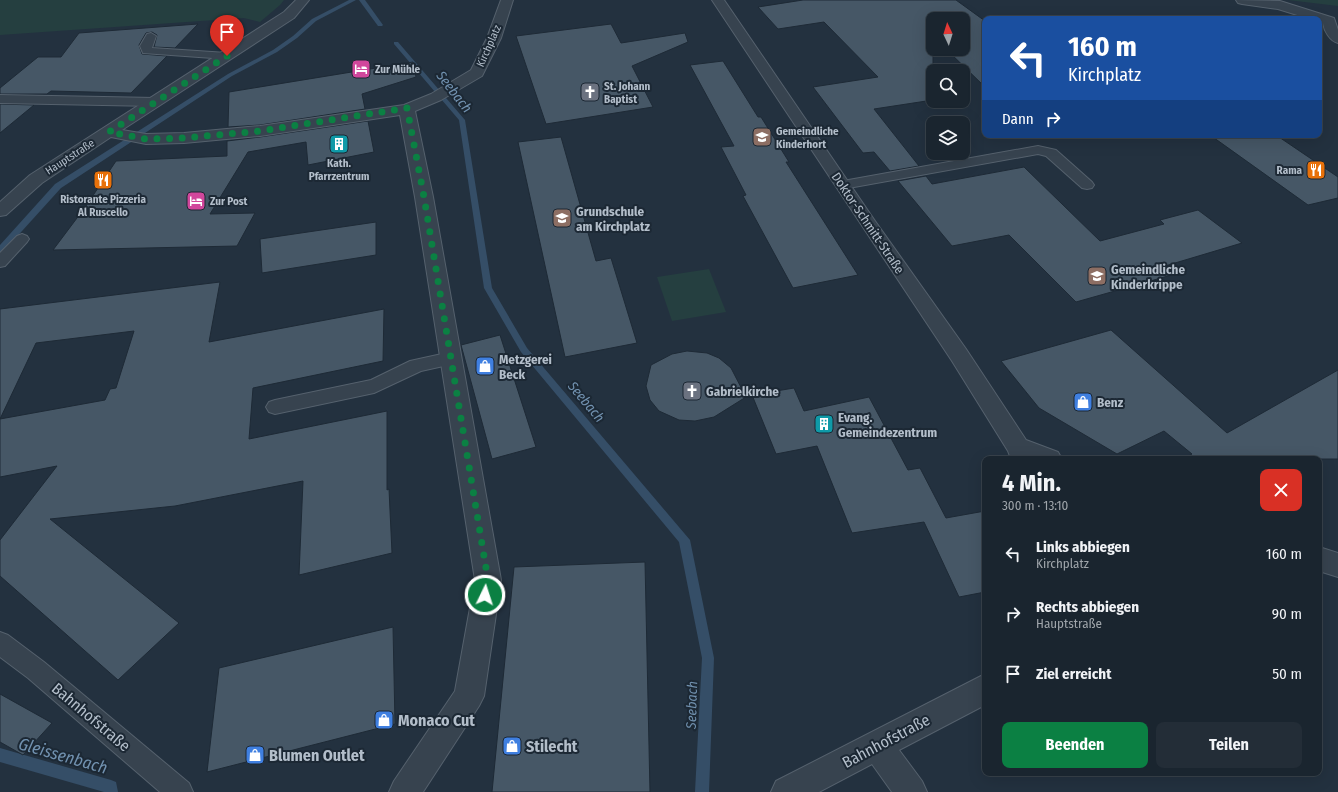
<!DOCTYPE html>
<html lang="de">
<head>
<meta charset="utf-8">
<style>
  body { margin:0; font-family:"Fira Sans Condensed",sans-serif; background:#232d37; color:#f1f3f6; height:100vh; display:flex; flex-direction:column; font-size:15px; white-space:nowrap }
  * { box-sizing:border-box; margin:0 }
  p { font-size:13px; color:#9fa5aa }
  .icon { flex:none; width:22px; height:22px; fill:none; stroke:currentColor; stroke-width:2; stroke-linecap:round; stroke-linejoin:round }
  .map { position:relative; flex:1; overflow:hidden }
  .drawer { position:absolute; left:982px; top:456px; width:340px; height:320px; display:flex; flex-direction:column; background:#1a252f; border-radius:8px; box-shadow:0 4px 16px #0002,0 0 0 1px #38424b }
  .drawer>* { flex:none }
  .banner { position:absolute; left:982px; top:16px; width:340px; height:122px; border-radius:8px; box-shadow:0 4px 16px #0002,0 0 0 1px #38424b; background:#1a4fa0; color:#fff; overflow:hidden }
  .needle { width:26px; rotate:356deg }
  .controls { position:absolute; left:926px; top:12px; display:grid; gap:8px }
  .controls a { display:grid; place-items:center; width:44px; height:44px; border-radius:8px; background:#1a252f; box-shadow:0 4px 16px #0002,0 0 0 1px #38424b; font-size:20px }
  .pin { position:absolute; display:grid; place-items:center; width:34px; height:34px; color:#fff; margin:-41px -17px; border-radius:50% 50% 50% 0; rotate:-45deg; box-shadow:0 0 4px #0007 }
  .pin .icon { rotate:45deg }
  .me { position:absolute; width:44px; margin:-22px; rotate:4deg; stroke-linejoin:round; filter:drop-shadow(0 0 3px #0008) }
  .turn { display:flex; align-items:center; gap:14px; height:84px; padding:0 20px; font-size:18px }
  .turn .icon { width:52px; height:52px; stroke-width:2.5 }
  .turn b { display:block; font-size:28px; line-height:34px }
  .then { display:flex; align-items:center; height:38px; padding:0 20px; background:#0003; gap:8px; font-size:15px }
  .round { display:grid; place-items:center; flex:none; width:42px; height:42px; border-radius:8px; background:#232d37 }
  .head { display:flex; align-items:center; justify-content:space-between; height:68px; padding:0 20px }
  h1 { font-size:24px; font-weight:700; line-height:30px }
  .button { display:flex; gap:8px; margin-top:auto; padding:8px 20px }
  .button a { flex:1; height:46px; border-radius:8px; background:#0b8043; color:#fff; font-size:16px; font-weight:700; line-height:46px; text-align:center }
  .button a+a { background:#232d37; color:#f1f3f6 }
  ul { padding:0; list-style:none }
  li { display:flex; align-items:center; gap:12px; height:60px; padding:0 20px }
  li div { flex:1 }
  li b { display:block; font-size:15px }
  li em { font-style:normal }
  .map>svg:first-child { display:block }
</style>
</head>
<body>
<div class="map">
<svg width="1338" height="792" viewBox="0 0 1338 792">
  <rect width="100%" height="100%" fill="#23313f"/>
  <!-- green -->
  <g fill="#253f40">
    <polygon points="0,0 284,0 280,5 260,22 244,18 0,35"/>
    <polygon points="1288,0 1338,0 1338,6"/>
    <polygon points="709,269 726,312 672,321 657,277"/>
  </g>
  <g fill="none" stroke-linecap="round" stroke-linejoin="round">
    <!-- stream -->
    <g fill="#354e67" fill-rule="evenodd">
      <polygon points="349,0 356,0 316,21 297,38 277,52 232,76 61,188 3,252 0,253 0,245 55,184 228,74 273,50 293,36 312,19"/>
      <polygon points="359,0 365,0 383,25 382,26 378,26"/>
      <polygon points="394,42 398,42 465,120 492,288 527,348 690,540 714,658 709,792 695,792 702,658 679,542 521,352 484,288 459,120 394,44"/>
      <polygon points="0,748 111,780 116,782 118,792 104,792 0,762"/>
    </g>
  </g>
  <!-- building -->
  <g fill="#465766" stroke="#1e2a36" fill-rule="evenodd">
    <polygon points="803,0 956,0 985,21 985,87 946,49 963,49 963,19 933,19 933,100 874,109 919,166 890,171 874,152 863,153 813,87 878,77 824,22 778,29 758,7"/>
    <polygon points="198,24 175,48 154,47 157,35 152,32 146,33 139,45 142,54 167,56 131,93 51,91 47,94 0,94 0,88 38,57 61,57 79,33"/>
    <polygon points="611,24 621,43 685,33 688,42 632,66 653,107 546,124 516,36"/>
    <polygon points="723,61 758,117 761,117 789,162 786,162 858,275 793,288 743,196 746,195 721,147 734,146 690,65"/>
    <polygon points="413,62 416,77 362,94 365,109 260,125 228,127 229,92"/>
    <polygon points="0,104 34,105 0,133"/>
    <polygon points="368,121 374,152 308,165 306,142 248,152 210,214 255,213 237,246 53,250 86,206 116,161 227,156 227,141 260,137"/>
    <polygon points="1210,135 1276,135 1338,177 1338,198 1308,205"/>
    <polygon points="561,137 596,261 611,258 637,343 565,357 518,142"/>
    <polygon points="1024,167 1100,241 1164,224 1160,220 1198,210 1242,243 1165,266 1175,274 1076,302 1009,235 952,246 898,181 926,176 932,184"/>
    <polygon points="376,222 376,255 262,273 260,239"/>
    <path d="M 220,282 L 209,342 L 384,309 L 383,361 L 253,388 L 249,439 L 387,411 L 387,490 L 389,489 L 392,553 L 299,575 L 303,481 L 175,506 L 50,519 L 179,623 L 118,680 L 0,576 L 0,540 L 57,466 L 0,477 L 0,309 ZM 134,331 L 116,388 L 110,389 L 105,400 L 0,419 L 36,343 Z"/>
    <polygon points="1111,330 1227,433 1338,370 1338,459 1183,459 1192,454 1164,431 1117,454 1039,408 1001,361"/>
    <polygon points="500,335 536,447 492,459 461,345"/>
    <polygon points="687,351 707,353 719,358 731,368 746,397 714,417 695,421 679,420 659,411 650,400 646,386 651,365 672,354"/>
    <polygon points="794,388 804,411 869,397 908,470 920,468 946,518 985,511 985,592 959,597 924,522 852,533 817,446 776,454 752,395"/>
    <polygon points="645,562 650,792 492,792 514,567"/>
    <polygon points="393,627 395,724 207,772 219,668"/>
    <polygon points="0,694 52,723 23,755 0,742"/>
  </g>
  <g fill="none" stroke-linecap="round" stroke-linejoin="round">
    <!-- lane casing -->
    <g stroke="#55616d" stroke-width="2">
      <g id="lane">
        <polygon points="151,33 156,36 152,48 227,53 231,54 233,56 231,58 227,59 143,53 140,46 147,34"/>
        <polygon points="0,95 155,98 159,99 161,102 159,105 155,106 0,103"/>
        <polygon points="1038,146 1056,150 1092,182 1094,185 1092,188 1087,189 1082,188 1046,156 1038,154 843,189 838,188 836,185 838,182 843,181"/>
        <polygon points="22,234 27,236 29,239 27,242 5,266 0,267 0,253 17,236"/>
        <polygon points="451,352 457,353 460,358 457,363 421,371 374,393 275,414 269,412 266,407 269,402 275,400 371,380 410,361"/>
        <polygon points="0,632 8,635 44,662 189,783 193,792 160,792 28,678 0,657"/>
      </g>
    </g>
    <!-- street casing -->
    <g stroke="#55616d" stroke-width="2">
      <g id="street">
        <polygon points="296,0 309,0 294,18 122,130 146,134 184,133 260,126 404,105 431,94 471,70 487,38 501,0 513,0 501,38 482,76 441,100 415,111 433,197 501,580 484,696 479,706 423,792 389,792 394,781 455,691 475,580 415,197 400,115 260,136 184,143 146,144 111,137 42,183 6,215 0,216 0,202 30,175 284,12"/>
        <polygon points="712,0 724,0 875,221 966,349 1026,440 1058,452 1062,459 1011,459 1008,451 952,361"/>
        <path d="M 1236,0 L 1280,1 L 1334,18 L 1338,30 L 1338,43 C 1330,41 1324,31 1323,23 L 1319,22 L 1319,19 L 1310,19 L 1278,9 L 1242,4 L 1238,3 Z"/>
        <polygon points="1319,547 1338,553 1338,577 1319,571"/>
        <polygon points="985,674 985,705 899,750 922,781 927,792 892,792 872,764 819,792 771,792 776,781"/>
      </g>
    </g>
    <!-- lane -->
    <use href="#lane" fill="#37434f" fill-rule="evenodd"/>
    <!-- street -->
    <use href="#street" fill="#37434f" fill-rule="evenodd"/>
  </g>
  <g fill="none" stroke-linecap="round" stroke-linejoin="round">
    <!-- route -->
    <polyline stroke="#0b8043" stroke-width="7" stroke-dasharray="0 12.6" points="227,56 109,132 146,139 184,138 260,131 407,108 424,197 488,580 485,595"/>
  </g>
  <!-- icons -->
  <defs>
    <g id="hotel-square" transform="scale(1)"><rect x="-9" y="-9" width="18" height="18" rx="4" fill="#d1479c" stroke="#1c2834"/><path d="M-6-4.5h1.5V1H6V5H4.5V3h-9V5H-6ZM-4 0a1.8 1.8 0 1 1 3.6 0ZM.5 0V-2.5h3Q6-2.5 6 0Z" fill="#fff"/></g>
    <g id="church-square" transform="scale(1)"><rect x="-9" y="-9" width="18" height="18" rx="4" fill="#6b7280" stroke="#1c2834"/><path d="M-1.2-6h2.4v3.5h3.3v2.4h-3.3V6h-2.4V-.1h-3.3v-2.4h3.3Z" fill="#fff"/></g>
    <g id="school-square" transform="scale(1)"><rect x="-9" y="-9" width="18" height="18" rx="4" fill="#8d6e63" stroke="#1c2834"/><path d="M0-5L7-2L0 1L-7-2ZM-4 1L0 2.5L4 1V4Q0 6-4 4Z" fill="#fff"/></g>
    <g id="building-square" transform="scale(1)"><rect x="-9" y="-9" width="18" height="18" rx="4" fill="#0f9aa8" stroke="#1c2834"/><path d="M-4-6H4V6H1V3H-1V6H-4ZM-2.5-4.3h1.7v1.8h-1.7ZM.8-4.3h1.7v1.8H.8ZM-2.5-1h1.7V.8h-1.7ZM.8-1h1.7V.8H.8Z" fill="#fff"/></g>
    <g id="restaurant-square" transform="scale(1)"><rect x="-9" y="-9" width="18" height="18" rx="4" fill="#e8710a" stroke="#1c2834"/><path d="M-5-6h1v4h1v-4h1v4h1v-4h1v5L-1.5 .5V6h-2V.5L-5-1ZM5-6V6H3V1.5H1.5Q1.5-4 5-6Z" fill="#fff"/></g>
    <g id="shop-square" transform="scale(1)"><rect x="-9" y="-9" width="18" height="18" rx="4" fill="#3f7fe0" stroke="#1c2834"/><path d="M-5-2.5h2.3a2.7 3.5 0 0 1 5.4 0H5L5.5 6h-11ZM-1.5-2.5h3a1.5 2.3 0 0 0-3 0Z" fill="#fff"/></g>
  </defs>
  <g fill-rule="evenodd">
    <use href="#hotel-square" x="361" y="69"/>
    <use href="#church-square" x="590" y="92"/>
    <use href="#school-square" x="762" y="137"/>
    <use href="#building-square" x="339" y="144"/>
    <use href="#restaurant-square" x="1316" y="170"/>
    <use href="#restaurant-square" x="103" y="180"/>
    <use href="#hotel-square" x="196" y="201"/>
    <use href="#school-square" x="562" y="218"/>
    <use href="#school-square" x="1097" y="276"/>
    <use href="#shop-square" x="485" y="366"/>
    <use href="#church-square" x="692" y="391"/>
    <use href="#shop-square" x="1083" y="402"/>
    <use href="#building-square" x="824" y="424"/>
    <use href="#shop-square" x="384" y="720"/>
    <use href="#shop-square" x="512" y="746"/>
    <use href="#shop-square" x="255" y="755"/>
  </g>
  <g text-anchor="middle" dominant-baseline="central" stroke-width="4" stroke-linejoin="round" paint-order="stroke">
    <!-- far-street labels -->
    <g font-size="11" fill="#b3beca" stroke="#1c2834">
      <text transform="translate(489 46) rotate(-66)">Kirchplatz</text>
      <text transform="translate(70 157) rotate(-33)">Hauptstraße</text>
    </g>
    <!-- far-poi labels -->
    <g font-size="11" font-weight="bold" fill="#b3beca" stroke="#1c2834" text-anchor="start">
      <text x="375" y="69">Zur Mühle</text>
      <text x="604" y="86">St. Johann<tspan x="604" dy="13">Baptist</tspan></text>
      <text x="776" y="131">Gemeindliche<tspan x="776" dy="13">Kinderhort</tspan></text>
      <text x="339" y="163" text-anchor="middle">Kath.<tspan x="339" dy="13">Pfarrzentrum</tspan></text>
      <text x="1302" y="170" text-anchor="end">Rama</text>
      <text x="103" y="199" text-anchor="middle">Ristorante Pizzeria<tspan x="103" dy="13">Al Ruscello</tspan></text>
      <text x="210" y="201">Zur Post</text>
    </g>
    <!-- poi labels -->
    <g font-size="13" font-weight="bold" fill="#b3beca" stroke="#1c2834" text-anchor="start">
      <text x="576" y="211">Grundschule<tspan x="576" dy="15">am Kirchplatz</tspan></text>
      <text x="1111" y="269">Gemeindliche<tspan x="1111" dy="15">Kinderkrippe</tspan></text>
      <text x="499" y="359">Metzgerei<tspan x="499" dy="15">Beck</tspan></text>
      <text x="706" y="391">Gabrielkirche</text>
      <text x="1097" y="402">Benz</text>
      <text x="838" y="417">Evang.<tspan x="838" dy="15">Gemeindezentrum</tspan></text>
    </g>
    <!-- street labels -->
    <g font-size="13" fill="#b3beca" stroke="#1c2834">
      <text transform="translate(868 223) rotate(56)">Doktor-Schmitt-Straße</text>
    </g>
    <!-- water labels -->
    <g font-size="14" font-style="italic" fill="#7191af" stroke="#1c2834">
      <text transform="translate(454 92) rotate(52)">Seebach</text>
      <text transform="translate(586 402) rotate(50)">Seebach</text>
      <text transform="translate(692 705) rotate(-88)">Seebach</text>
    </g>
    <!-- near-street labels -->
    <g font-size="16" fill="#b3beca" stroke="#1c2834">
      <text transform="translate(91 717) rotate(40)">Bahnhofstraße</text>
      <text transform="translate(886 741) rotate(-28)">Bahnhofstraße</text>
    </g>
    <!-- near-poi labels -->
    <g font-size="16" font-weight="bold" fill="#b3beca" stroke="#1c2834" text-anchor="start">
      <text x="398" y="720">Monaco Cut</text>
      <text x="526" y="746">Stilecht</text>
      <text x="269" y="755">Blumen Outlet</text>
    </g>
    <!-- near-water labels -->
    <g font-size="17" font-style="italic" fill="#7191af" stroke="#1c2834">
      <text transform="translate(63 756) rotate(16)">Gleissenbach</text>
    </g>
  </g>
</svg>
<div class="controls">
<a><svg class="needle" viewBox="-14 -14 28 28"><path d="M0-13l5 13h-10z" fill="#e53935"/><path d="M0 13l5-13h-10z" fill="#9fa5aa"/></svg></a>
<a><svg class="icon" aria-label="search" viewBox="0 0 24 24"><circle cx="10" cy="10" r="6"/><path d="M15 15l6 6"/></svg></a>
<a><svg class="icon" aria-label="layers" viewBox="0 0 24 24"><path d="M12 4l9 5-9 5-9-5zM3 14l9 5 9-5"/></svg></a>
</div>
<div class="pin" style="left:227px;top:56px;background:#d93025"><svg class="icon" aria-label="arrive" viewBox="0 0 24 24"><path d="M6 21V4h12l-3 4 3 4H6"/></svg></div>
<svg class="me" style="left:485px;top:595px" viewBox="-20 -20 40 40"><circle r="17" fill="#0b8043" stroke="#fff" stroke-width="3"/><path d="M0-11L8 9 0 5-8 9z" fill="#fff"/></svg>
<div class="banner">
<div class="turn"><svg class="icon" aria-label="left" viewBox="0 0 24 24"><path d="M17 20v-9H6M10 6l-5 5 5 5"/></svg><div><b>160 m</b>Kirchplatz</div></div>
<div class="then">Dann<svg class="icon" aria-label="right" viewBox="0 0 24 24"><path d="M7 20v-9h11M14 6l5 5-5 5"/></svg></div>
</div>
<section class="drawer">
<div class="head"><div><h1>4 Min.</h1><p>300 m · 13:10</p></div><a class="round" style="background:#d93025;color:#fff"><svg class="icon" aria-label="close" viewBox="0 0 24 24"><path d="M6 6l12 12M18 6L6 18"/></svg></a></div>
<ul>
<li><svg class="icon" aria-label="left" viewBox="0 0 24 24"><path d="M17 20v-9H6M10 6l-5 5 5 5"/></svg><div><b>Links abbiegen</b><p>Kirchplatz</p></div><em>160 m</em></li>
<li><svg class="icon" aria-label="right" viewBox="0 0 24 24"><path d="M7 20v-9h11M14 6l5 5-5 5"/></svg><div><b>Rechts abbiegen</b><p>Hauptstraße</p></div><em>90 m</em></li>
<li><svg class="icon" aria-label="arrive" viewBox="0 0 24 24"><path d="M6 21V4h12l-3 4 3 4H6"/></svg><div><b>Ziel erreicht</b></div><em>50 m</em></li>
</ul>
<div class="button"><a>Beenden</a><a>Teilen</a></div>
</section>
</div>
</body>
</html>
